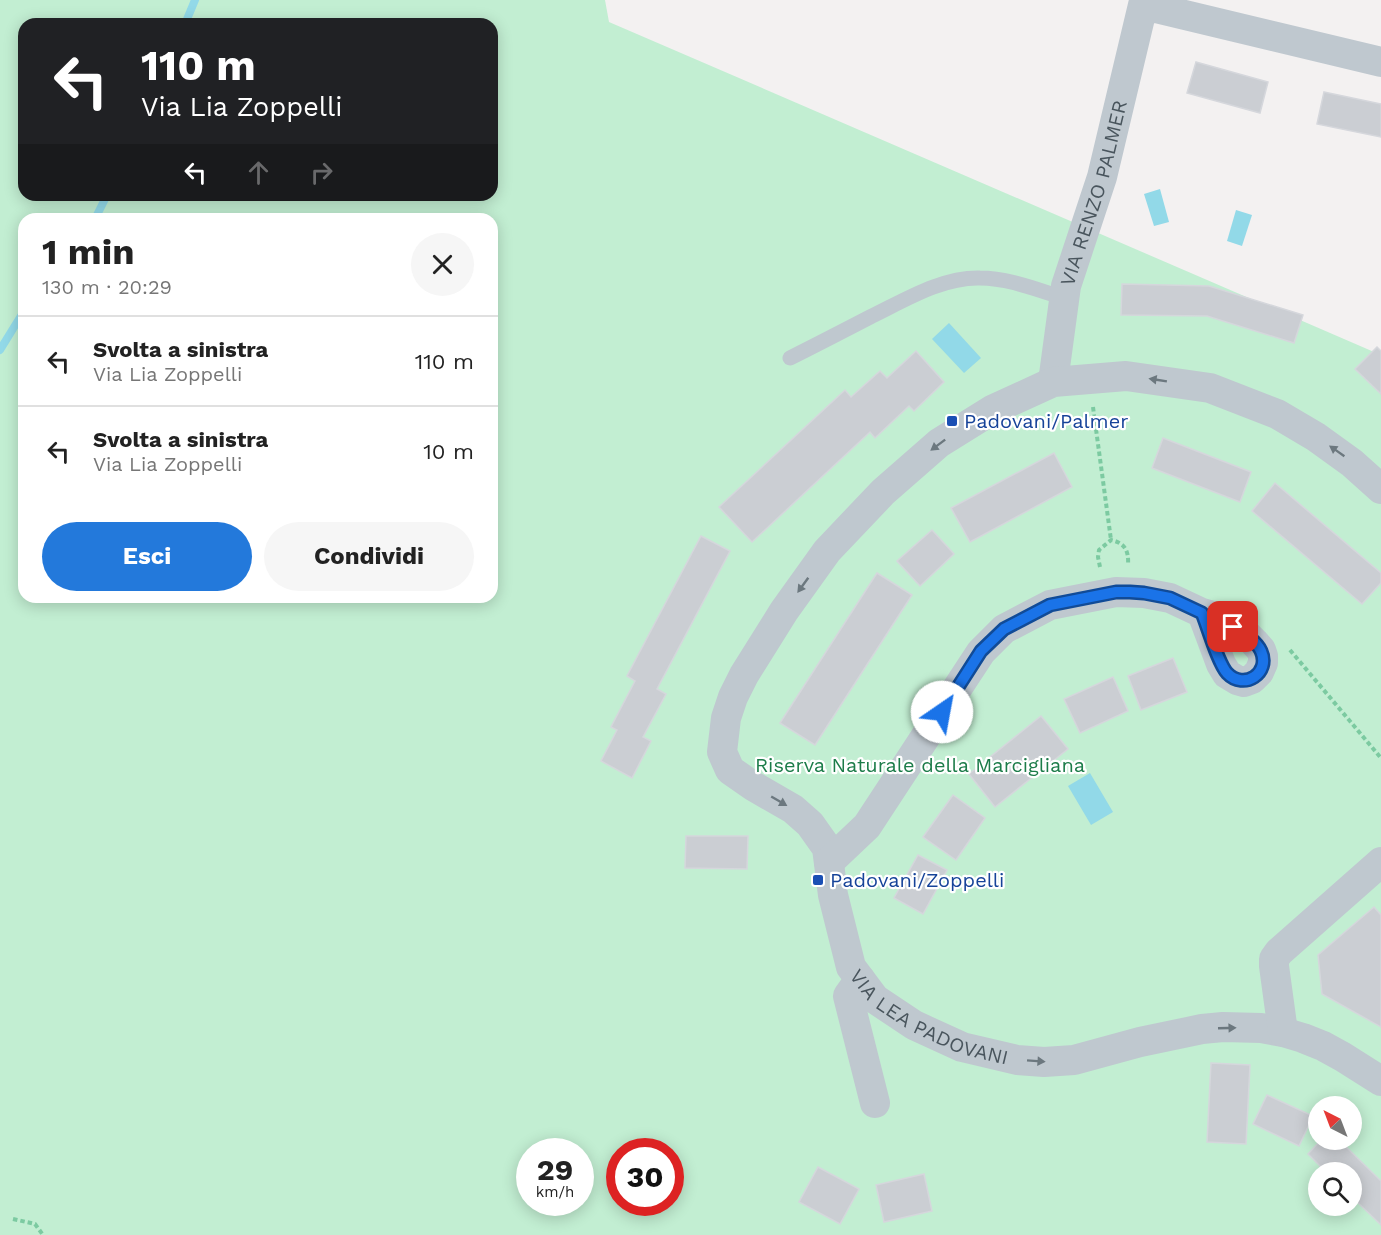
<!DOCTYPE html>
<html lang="it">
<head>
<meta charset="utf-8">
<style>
  body { margin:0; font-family:"Work Sans",sans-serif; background:#f6f6f6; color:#222; height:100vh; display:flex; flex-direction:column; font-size:22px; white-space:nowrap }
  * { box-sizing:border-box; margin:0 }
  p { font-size:20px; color:#767676 }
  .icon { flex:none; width:33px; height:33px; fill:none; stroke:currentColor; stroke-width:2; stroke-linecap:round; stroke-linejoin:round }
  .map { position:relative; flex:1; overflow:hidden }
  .panel { position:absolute; left:18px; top:213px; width:480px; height:390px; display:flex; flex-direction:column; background:#fff; border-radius:18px; box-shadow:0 3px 15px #0003 }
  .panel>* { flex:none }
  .banner { position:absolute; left:18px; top:18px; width:480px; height:183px; border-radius:18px; box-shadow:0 3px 15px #0003; background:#202124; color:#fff; overflow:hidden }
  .needle { width:39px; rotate:318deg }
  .buttons { position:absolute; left:1308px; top:1096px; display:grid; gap:12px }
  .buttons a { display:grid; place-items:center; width:54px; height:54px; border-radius:50%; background:#fff; box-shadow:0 3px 15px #0003; font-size:30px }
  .speed { position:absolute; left:516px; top:1138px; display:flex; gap:12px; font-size:30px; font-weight:700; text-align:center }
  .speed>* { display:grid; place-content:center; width:78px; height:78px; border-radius:50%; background:#fff; box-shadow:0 3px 15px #0003; line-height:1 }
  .speed small { font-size:15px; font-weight:400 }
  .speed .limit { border:9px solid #d22; background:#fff; color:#111 }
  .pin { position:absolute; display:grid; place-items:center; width:51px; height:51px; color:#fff; margin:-26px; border-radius:12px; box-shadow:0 3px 9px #0006 }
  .me { position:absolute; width:66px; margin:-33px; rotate:33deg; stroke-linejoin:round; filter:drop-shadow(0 0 4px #0008) }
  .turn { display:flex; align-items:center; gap:21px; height:126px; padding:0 24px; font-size:27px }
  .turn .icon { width:78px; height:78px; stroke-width:2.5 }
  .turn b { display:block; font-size:42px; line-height:51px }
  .lanes { display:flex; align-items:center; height:57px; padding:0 24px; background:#0003; justify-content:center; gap:30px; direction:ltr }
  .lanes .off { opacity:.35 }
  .round { display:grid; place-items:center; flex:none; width:63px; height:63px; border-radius:32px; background:#f6f6f6 }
  .summary { display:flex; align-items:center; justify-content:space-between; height:102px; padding:0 24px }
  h1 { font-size:36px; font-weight:700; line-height:45px }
  .action { display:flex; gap:12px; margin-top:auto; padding:12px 24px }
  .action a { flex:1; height:69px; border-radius:36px; background:#2379db; color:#fff; font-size:24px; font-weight:700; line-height:69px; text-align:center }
  .action a+a { background:#f6f6f6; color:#222 }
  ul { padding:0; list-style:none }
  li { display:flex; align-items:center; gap:18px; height:90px; padding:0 24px; border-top:2px solid #e0e0e0 }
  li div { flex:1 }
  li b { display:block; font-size:22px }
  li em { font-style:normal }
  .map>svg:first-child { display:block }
</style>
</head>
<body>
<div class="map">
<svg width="1381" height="1235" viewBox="0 0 1381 1235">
  <rect width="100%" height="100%" fill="#f3f1f1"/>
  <!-- green -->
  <path fill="#c2eed2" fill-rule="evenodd" d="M 0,0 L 605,0 L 609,22 L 1381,355 L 1381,1235 L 0,1235 ZM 24,24 L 492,24 L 492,195 L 24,195 ZM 24,219 L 492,219 L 492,597 L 24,597 ZM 1318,1107 L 1352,1107 L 1352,1140 L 1318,1140 ZM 530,1152 L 580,1152 L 580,1203 L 530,1203 ZM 620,1152 L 670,1152 L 670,1203 L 620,1203 ZM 1318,1173 L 1352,1173 L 1352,1206 L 1318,1206 Z"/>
  <!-- water -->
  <g fill="#92d9e8">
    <polygon points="1160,189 1169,222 1154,226 1144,194"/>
    <polygon points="1236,210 1252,215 1242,246 1227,241"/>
    <polygon points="949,323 981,358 964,373 932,339"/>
    <polygon points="1090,773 1113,812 1091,825 1068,786"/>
  </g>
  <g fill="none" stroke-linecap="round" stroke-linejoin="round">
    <!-- stream -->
    <g stroke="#92d9e8" stroke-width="8">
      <polyline points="185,24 195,0"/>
      <polyline points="95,219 107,195"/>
      <polyline points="0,350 24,311"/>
    </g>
  </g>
  <!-- building -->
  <g fill="#cbced3" stroke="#d5d7dc" stroke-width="1.5">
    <polygon points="1196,62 1268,82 1260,113 1187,93"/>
    <polygon points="1324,92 1381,104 1381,137 1317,124"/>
    <polygon points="1122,284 1209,286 1303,315 1294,343 1207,316 1121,315"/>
    <polygon points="1377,347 1381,351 1381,394 1355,369"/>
    <polygon points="916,351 944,382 914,411 909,406 875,438 870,432 752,542 719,507 845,390 851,397 880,371 887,378"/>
    <polygon points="1163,438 1251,472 1240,502 1152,468"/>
    <polygon points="1054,453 1072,487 970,542 951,508"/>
    <polygon points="1275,483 1381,573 1381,583 1362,604 1252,511"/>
    <polygon points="932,530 954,554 920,586 897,561"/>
    <polygon points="701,536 730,551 657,689 666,694 643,737 651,741 632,778 601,761 617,730 611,727 635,681 627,676"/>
    <polygon points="877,573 912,595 815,745 780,723"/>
    <polygon points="1173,658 1187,692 1141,710 1128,676"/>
    <polygon points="1113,677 1128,711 1080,733 1064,699"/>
    <polygon points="1041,716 1068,749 995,807 969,774"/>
    <polygon points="953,795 985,818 956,860 923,837"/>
    <polygon points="686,836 748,836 747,869 685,868"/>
    <polygon points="918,855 947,870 923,914 894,898"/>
    <polygon points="1374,907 1381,915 1381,1027 1322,994 1318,955"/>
    <polygon points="1211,1063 1250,1065 1246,1144 1207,1142"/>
    <polygon points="1267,1095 1313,1116 1299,1146 1253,1124"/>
    <polygon points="1321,1140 1339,1140 1381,1181 1381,1225 1352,1197 1352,1173 1327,1173 1308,1154"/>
    <polygon points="818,1167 859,1189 840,1224 799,1202"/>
    <polygon points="924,1174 932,1211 884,1222 876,1185"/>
  </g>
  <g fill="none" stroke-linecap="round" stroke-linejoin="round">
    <!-- path -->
    <g stroke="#7ccaa1" stroke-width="4" stroke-dasharray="4.5 3" stroke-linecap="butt">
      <polyline points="1093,407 1111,540"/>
      <path d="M 1100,567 L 1098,557 L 1099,550 L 1111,540 C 1125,543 1129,551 1128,565"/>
      <polyline points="1290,650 1381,758"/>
      <polyline points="13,1219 35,1224 43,1235"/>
    </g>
    <!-- lane -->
    <path stroke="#bfc8cf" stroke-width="15" d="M 790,358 C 818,344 845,330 872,316 C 905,300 942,277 980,278 C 1008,278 1038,290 1064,298"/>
    <!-- street -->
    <g stroke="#bfc8cf" stroke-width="30">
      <path id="s1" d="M 1053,382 L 1066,286 L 1102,177 L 1143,5 L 1381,62"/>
      <path id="s2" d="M 1381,489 L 1352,463 L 1316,437 L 1277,414 L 1210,388 L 1126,376 L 1053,382 L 992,410 L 939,443 L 883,492 L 827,551 L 784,611 L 744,675 L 733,697 L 726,718 L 722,752 L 730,770 L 753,786 L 793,809 L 810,824 L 827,848 L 833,895 L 851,967 L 875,999 L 914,1025 L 962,1047 L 1017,1060 L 1044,1062 L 1074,1060 L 1140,1042 L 1202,1029 L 1223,1027 L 1261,1028 L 1283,1032 L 1303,1038 L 1323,1046 L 1343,1057 L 1381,1081"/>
      <polyline points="829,862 867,826 981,652 1004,629 1050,605 1116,592 1144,593 1170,598 1202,613 1220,618 1247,635 1254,642 1261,650 1263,656 1263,663 1259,672 1252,679 1244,682 1237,680 1227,674 1221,664 1202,613"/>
      <polyline points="860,979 848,996 875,1103"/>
      <polyline points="1283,1032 1274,966 1274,959 1279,952 1381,862"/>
    </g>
  </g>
  <!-- one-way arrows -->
  <defs><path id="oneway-solid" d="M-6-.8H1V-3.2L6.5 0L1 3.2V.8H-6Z" transform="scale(1.5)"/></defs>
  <g fill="#6c787f">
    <use href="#oneway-solid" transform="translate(1158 380) rotate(-171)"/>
    <use href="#oneway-solid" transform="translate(938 445) rotate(143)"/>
    <use href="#oneway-solid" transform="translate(1337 451) rotate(-145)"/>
    <use href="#oneway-solid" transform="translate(803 585) rotate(126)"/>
    <use href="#oneway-solid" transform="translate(779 801) rotate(30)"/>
    <use href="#oneway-solid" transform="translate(1227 1028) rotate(-2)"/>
    <use href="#oneway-solid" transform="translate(1036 1061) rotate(4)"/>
  </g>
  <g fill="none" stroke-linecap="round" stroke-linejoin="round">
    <!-- route casing -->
    <g stroke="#114b97" stroke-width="15">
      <path id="route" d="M 942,712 L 981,651 L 1004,629 L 1050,605 L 1116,592 L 1130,592 L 1144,593 L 1170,598 L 1202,613 C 1208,628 1218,663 1227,673 C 1244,691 1271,673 1261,651 C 1256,640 1243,633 1233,627"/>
    </g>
    <!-- route -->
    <use href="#route" stroke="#1a73e8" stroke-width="10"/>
  </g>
  <!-- markers -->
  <g fill="#1a4fb4" stroke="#fff" stroke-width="2">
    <rect x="946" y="415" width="12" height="12" rx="3"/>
    <rect x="812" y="874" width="12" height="12" rx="3"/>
  </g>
  <g text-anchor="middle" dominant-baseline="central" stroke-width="4.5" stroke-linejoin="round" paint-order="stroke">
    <!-- street labels -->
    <g font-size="20" fill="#49555d" stroke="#fff">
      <text stroke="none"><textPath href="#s1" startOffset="194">VIA RENZO PALMER</textPath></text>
      <text stroke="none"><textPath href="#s2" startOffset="1238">VIA LEA PADOVANI</textPath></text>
    </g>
    <!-- transit labels -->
    <g font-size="20" fill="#164399" stroke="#fff" text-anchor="start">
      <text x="964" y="421">Padovani/Palmer</text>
      <text x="830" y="880">Padovani/Zoppelli</text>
    </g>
    <!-- park labels -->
    <g font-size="20" fill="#1c7c49" stroke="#fff">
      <text x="920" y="765">Riserva Naturale della Marcigliana</text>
    </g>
  </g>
</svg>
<div class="buttons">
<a><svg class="needle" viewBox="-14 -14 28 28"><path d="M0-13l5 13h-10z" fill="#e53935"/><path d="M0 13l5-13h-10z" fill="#767676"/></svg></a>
<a><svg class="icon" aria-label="search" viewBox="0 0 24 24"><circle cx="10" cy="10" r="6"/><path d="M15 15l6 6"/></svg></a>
</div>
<div class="speed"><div>29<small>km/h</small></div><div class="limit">30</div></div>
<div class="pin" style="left:1233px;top:627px;background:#d93025"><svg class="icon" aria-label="arrive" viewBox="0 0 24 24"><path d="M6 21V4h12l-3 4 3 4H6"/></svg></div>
<svg class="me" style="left:942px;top:712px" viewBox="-20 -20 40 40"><circle r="19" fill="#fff"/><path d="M0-13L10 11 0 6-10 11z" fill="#1a73e8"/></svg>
<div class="banner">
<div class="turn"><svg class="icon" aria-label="left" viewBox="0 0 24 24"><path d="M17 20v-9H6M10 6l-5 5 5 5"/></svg><div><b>110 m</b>Via Lia Zoppelli</div></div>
<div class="lanes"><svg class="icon" aria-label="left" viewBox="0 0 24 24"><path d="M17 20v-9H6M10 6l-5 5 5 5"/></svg><svg class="icon off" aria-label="ahead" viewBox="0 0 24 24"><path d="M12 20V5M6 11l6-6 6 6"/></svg><svg class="icon off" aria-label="right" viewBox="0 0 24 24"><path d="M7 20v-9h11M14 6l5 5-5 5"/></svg></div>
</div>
<section class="panel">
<div class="summary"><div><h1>1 min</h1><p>130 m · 20:29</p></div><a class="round"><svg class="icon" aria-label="close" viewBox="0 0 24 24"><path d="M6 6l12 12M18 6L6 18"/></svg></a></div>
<ul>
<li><svg class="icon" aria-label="left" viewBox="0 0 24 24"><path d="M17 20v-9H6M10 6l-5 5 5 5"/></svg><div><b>Svolta a sinistra</b><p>Via Lia Zoppelli</p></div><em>110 m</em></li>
<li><svg class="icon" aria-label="left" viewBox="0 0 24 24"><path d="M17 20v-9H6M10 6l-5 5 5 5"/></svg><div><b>Svolta a sinistra</b><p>Via Lia Zoppelli</p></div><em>10 m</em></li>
</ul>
<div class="action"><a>Esci</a><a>Condividi</a></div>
</section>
</div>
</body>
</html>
